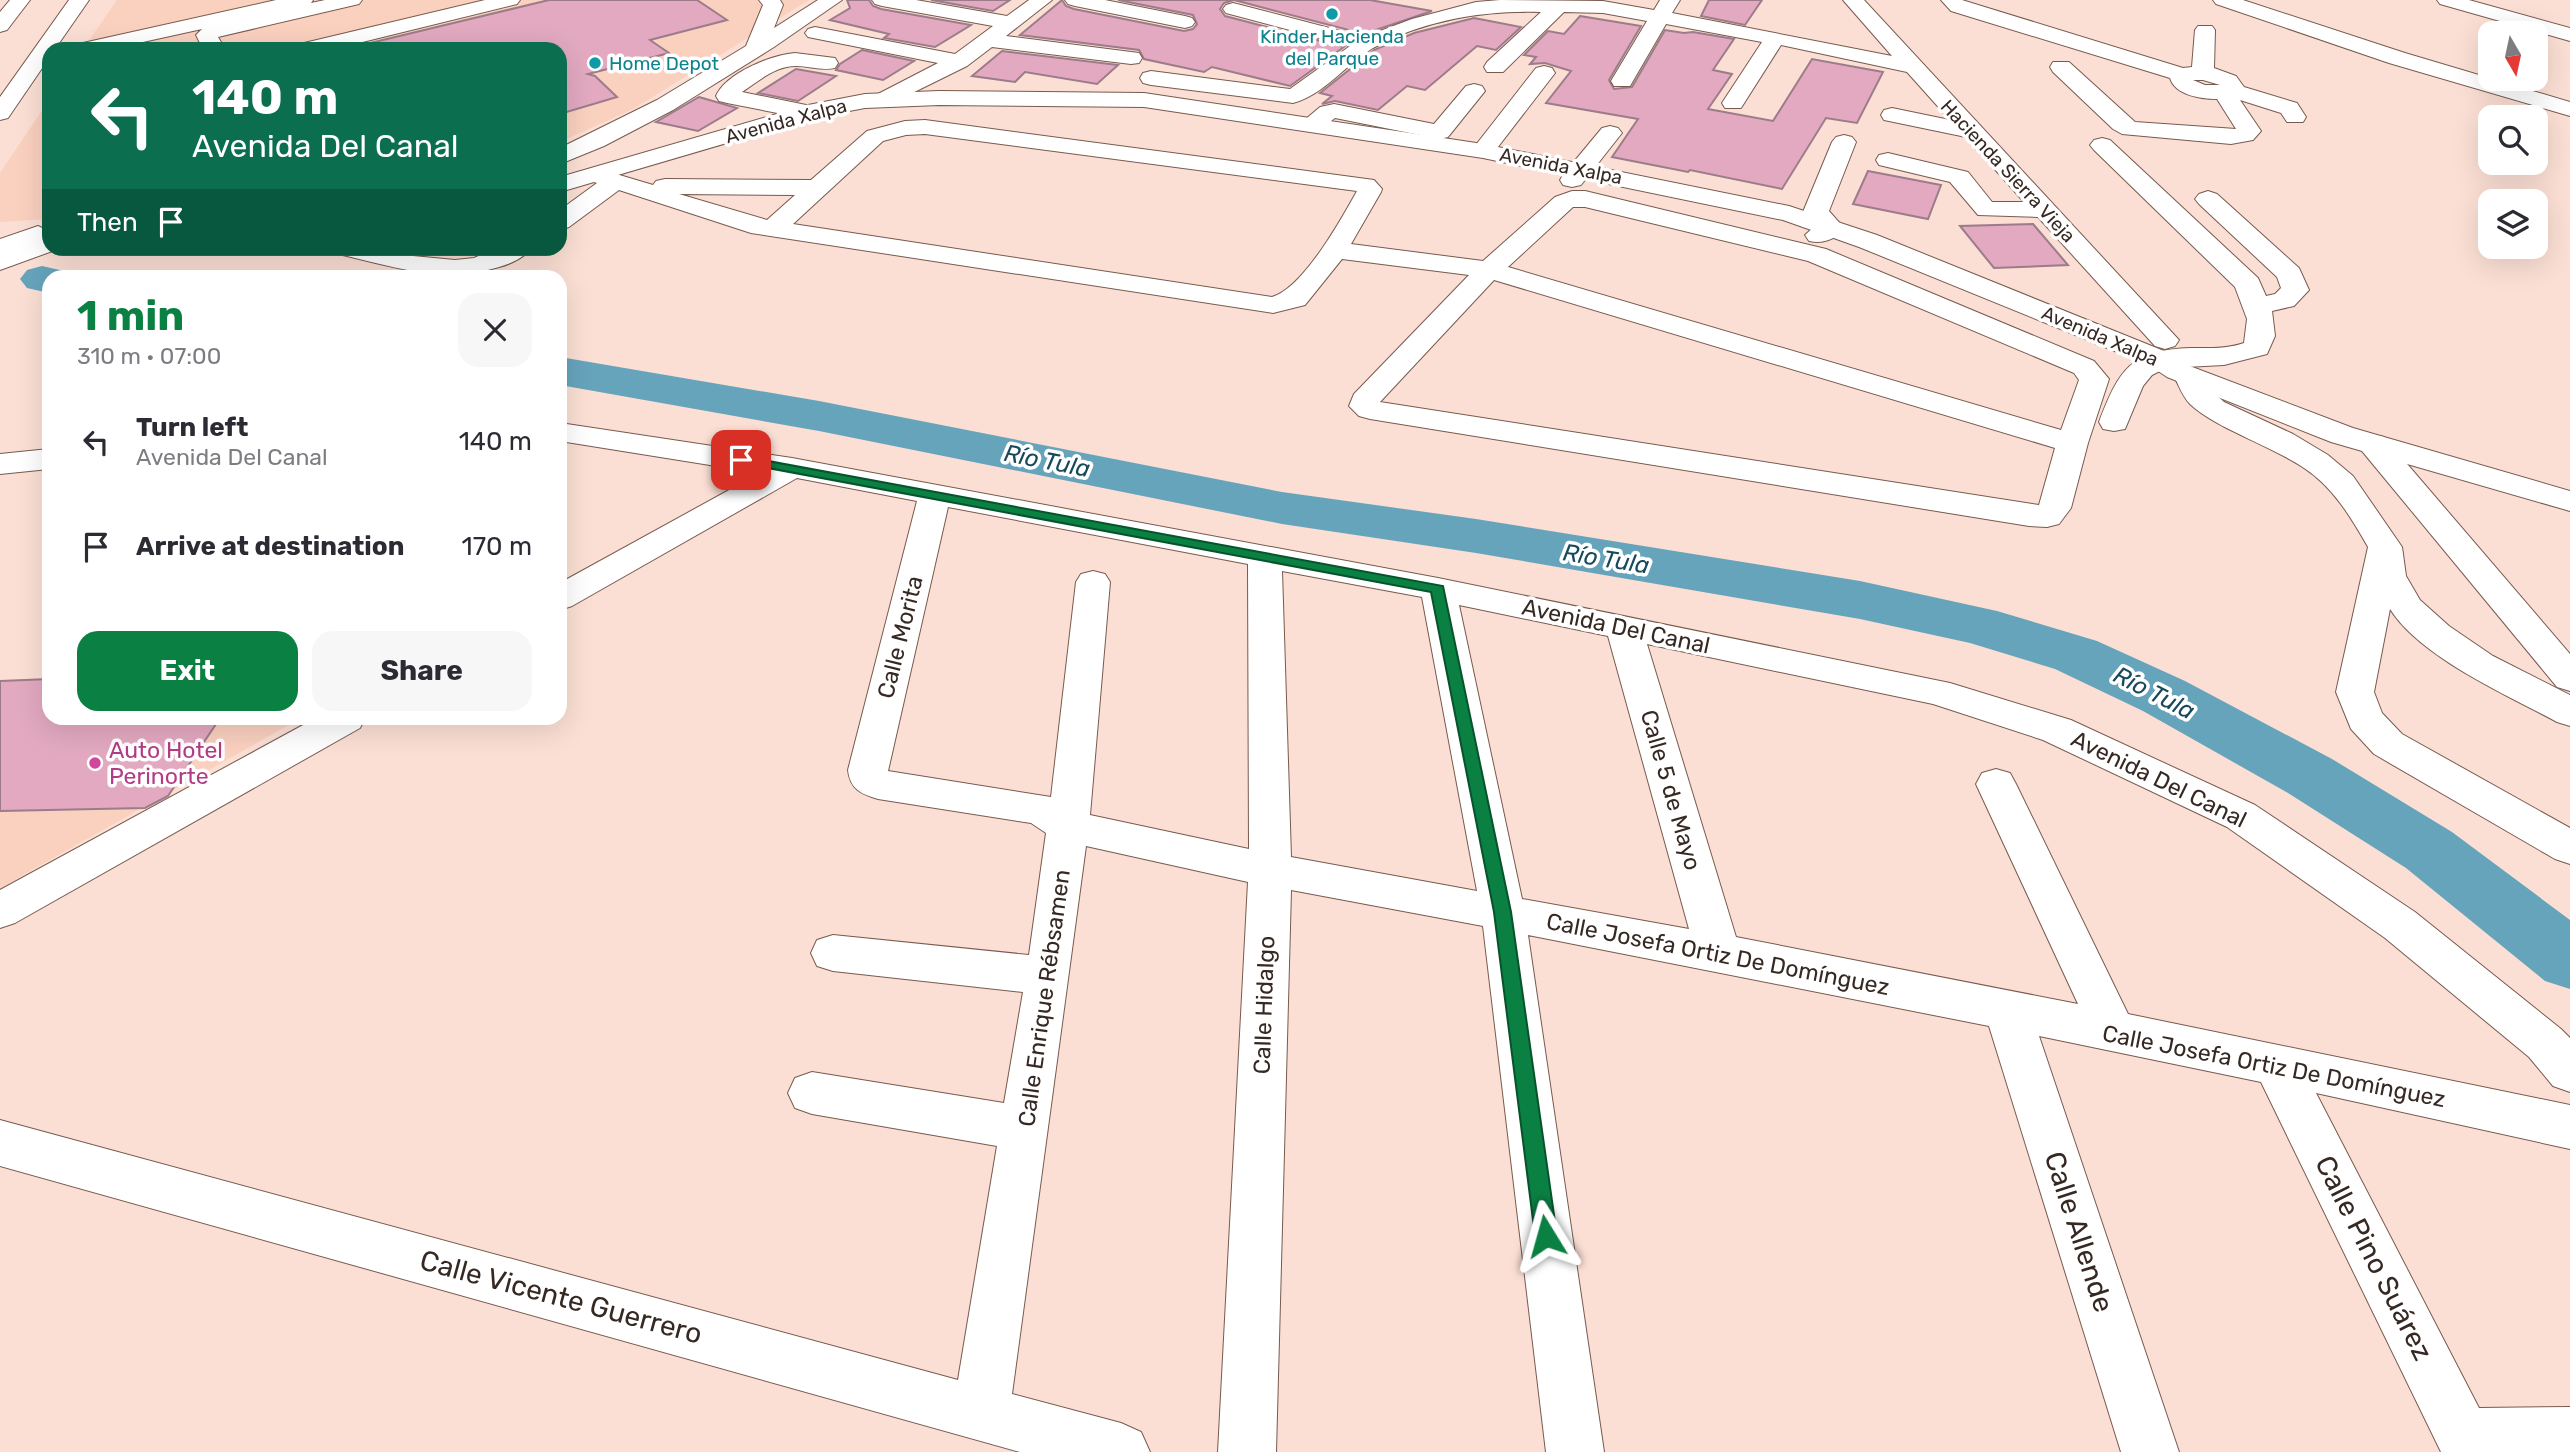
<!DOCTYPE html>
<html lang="en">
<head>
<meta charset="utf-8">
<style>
  body { margin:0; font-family:Rubik,sans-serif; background:#f7f7f7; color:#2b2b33; height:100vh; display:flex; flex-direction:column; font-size:26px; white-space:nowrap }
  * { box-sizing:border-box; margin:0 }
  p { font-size:23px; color:#7c7c81 }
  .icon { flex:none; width:38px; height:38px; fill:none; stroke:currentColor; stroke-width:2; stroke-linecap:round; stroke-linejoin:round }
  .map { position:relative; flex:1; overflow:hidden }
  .drawer { position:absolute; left:42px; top:270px; width:525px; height:455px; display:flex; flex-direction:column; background:#fff; border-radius:21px; box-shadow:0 7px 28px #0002 }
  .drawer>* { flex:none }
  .hud { position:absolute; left:42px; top:42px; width:525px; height:214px; border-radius:21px; box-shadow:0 7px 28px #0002; background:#0b6e4f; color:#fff; overflow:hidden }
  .needle { width:46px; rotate:171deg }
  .buttons { position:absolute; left:2478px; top:21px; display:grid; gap:14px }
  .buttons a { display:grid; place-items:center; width:70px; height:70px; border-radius:14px; background:#fff; box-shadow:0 7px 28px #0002; font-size:35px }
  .pin { position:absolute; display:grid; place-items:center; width:60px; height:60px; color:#fff; margin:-30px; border-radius:14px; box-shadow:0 4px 10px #0006 }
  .me { position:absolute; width:77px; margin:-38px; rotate:352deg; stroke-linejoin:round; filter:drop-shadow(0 0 5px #0008) }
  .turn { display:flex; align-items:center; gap:24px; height:147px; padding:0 35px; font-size:32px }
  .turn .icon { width:91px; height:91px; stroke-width:2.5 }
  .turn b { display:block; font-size:49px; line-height:60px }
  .then { display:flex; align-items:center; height:66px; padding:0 35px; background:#0003; gap:14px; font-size:26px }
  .round { display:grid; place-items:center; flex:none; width:74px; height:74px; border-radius:21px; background:#f7f7f7 }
  .headline { display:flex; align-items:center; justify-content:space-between; height:119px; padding:0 35px }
  h1 { font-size:42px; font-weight:700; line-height:52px; color:#0b8043 }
  .action { display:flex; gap:14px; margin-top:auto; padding:14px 35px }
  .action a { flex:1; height:80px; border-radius:21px; background:#0b8043; color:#fff; font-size:28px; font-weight:700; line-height:80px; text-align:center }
  .action a+a { background:#f7f7f7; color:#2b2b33 }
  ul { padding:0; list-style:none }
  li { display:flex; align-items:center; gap:21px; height:105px; padding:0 35px }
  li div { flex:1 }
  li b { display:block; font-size:26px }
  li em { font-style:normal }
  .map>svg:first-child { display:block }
</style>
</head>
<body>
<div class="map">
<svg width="2570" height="1452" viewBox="0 0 2570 1452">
  <rect width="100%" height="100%" fill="#fbdfd4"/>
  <!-- built -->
  <g fill="#fad0bf">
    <polygon points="117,0 809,0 633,109 560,142 560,49 83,49"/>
    <polygon points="49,100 49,219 0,222 0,173"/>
    <polygon points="0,681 49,718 301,718 0,888"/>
  </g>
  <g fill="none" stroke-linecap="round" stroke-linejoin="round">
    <!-- river -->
    <g fill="#66a4bc" fill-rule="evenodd">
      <polygon points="42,266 64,271 68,276 49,276 49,293 27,288 20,279 27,270"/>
      <polygon points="560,357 819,401 1282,492 1476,519 1860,581 1997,611 2097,641 2185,681 2332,759 2452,832 2570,920 2570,989 2545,981 2406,868 2288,793 2143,711 2055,669 1970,643 1860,619 1476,553 1282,524 819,431 560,385"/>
    </g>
  </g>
  <!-- building -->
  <g fill="#e2a9c0" stroke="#9c7c89" stroke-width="2">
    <polygon points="549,0 697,0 727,20 650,40 669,53 588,74 595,76 617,97 560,114 560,49 366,49 366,44"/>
    <polygon points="847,0 869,0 873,6 881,9 971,25 935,47 884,38 889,34 830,20 850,8"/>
    <polygon points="931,0 1010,0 993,11"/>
    <polygon points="1062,0 1066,6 1074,9 1184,31 1193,29 1197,24 1193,15 1118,0 1370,0 1432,11 1364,34 1234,0 1224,3 1220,9 1225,16 1344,47 1290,86 1212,67 1204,72 1144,59 1139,50 1020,35"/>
    <polygon points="1709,0 1762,0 1745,25 1701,16"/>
    <polygon points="1580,16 1641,26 1609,80 1614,89 1632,87 1665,30 1684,33 1693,32 1734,39 1713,70 1732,74 1708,109 1773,121 1812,59 1883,72 1857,123 1826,118 1782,189 1690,170 1688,172 1612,157 1638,119 1546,103 1571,71 1545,63 1530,64 1536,57 1524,55 1548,31 1564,34"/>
    <polygon points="1474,18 1521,27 1496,50 1477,46 1425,90 1407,86 1378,110 1335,101 1322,104 1332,96 1320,93 1374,50 1414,33"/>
    <polygon points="862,50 914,61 883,80 836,70 840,64"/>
    <polygon points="1002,51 1118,65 1097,84 1025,72 1015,82 972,76"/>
    <polygon points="796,69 836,76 798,101 758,93"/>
    <polygon points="699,97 737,108 698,131 656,122"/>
    <polygon points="1868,171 1941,185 1928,219 1853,204"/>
    <polygon points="2033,224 2068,265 1994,268 1960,226"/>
    <polygon points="49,679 49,718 220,718 168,796 145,808 0,811 0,681"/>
  </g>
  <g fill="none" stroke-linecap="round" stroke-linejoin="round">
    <!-- minor casing -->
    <g stroke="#785a4e" stroke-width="2">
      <g id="minor">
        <polygon points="276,0 313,0 311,3 325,0 362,0 359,4 218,37 225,49 203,49 196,35 202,29 111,49 72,49 75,44 83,43"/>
        <polygon points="485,0 520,0 517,4 334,49 297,49 300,44"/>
        <polygon points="759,0 780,0 783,5 774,28 818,0 842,0 774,47 673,110 604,146 560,164 560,148 657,100 746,46 763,5"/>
        <polygon points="872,0 916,0 1007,16 1029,0 1052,0 1006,36 1131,52 1139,53 1142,58 1139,63 1131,64 992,47 967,66 886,106 878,104 875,99 878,94 938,63 808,37 805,33 808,29 815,27 955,54 993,26 882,6 875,4"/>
        <polygon points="1065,0 1105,0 1185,16 1192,18 1195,22 1192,26 1185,28 1075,6 1068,4"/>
        <path d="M 1500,0 L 1603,1 L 1654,10 L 1660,0 L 1680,0 L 1672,13 L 1892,56 L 1843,0 L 1864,0 L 2179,340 L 2175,346 L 2165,349 L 2155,346 L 2038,217 L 1978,215 L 1950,182 L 1879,165 L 1876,160 L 1879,155 L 1888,153 L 1968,172 L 1992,202 L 2024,202 L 1966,137 L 1884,120 L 1881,115 L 1884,110 L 1892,108 L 1950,120 L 1907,72 L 1781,45 L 1741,108 L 1725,108 L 1722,103 L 1762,42 L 1666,24 L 1630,86 L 1614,86 L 1611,81 L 1647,21 L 1603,13 L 1564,12 L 1503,72 L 1487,72 L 1484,67 L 1487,62 L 1541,12 C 1485,10 1424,20 1373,48 C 1346,64 1324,95 1293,103 L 1151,85 L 1143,83 L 1140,78 L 1143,73 L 1151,71 L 1290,89 L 1350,46 L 1226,13 L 1223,9 L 1226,5 L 1233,3 L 1364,37 L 1412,19 L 1476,2 Z"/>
        <path d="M 1941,0 L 1962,0 L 2183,68 L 2192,67 L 2195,30 L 2198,26 L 2212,26 L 2215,30 L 2214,68 L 2236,76 L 2244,87 L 2297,103 L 2306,117 L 2303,122 L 2287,122 L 2281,113 L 2240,100 L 2261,131 L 2253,140 L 2231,144 L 2122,134 L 2113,129 L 2053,72 L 2050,67 L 2053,62 L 2069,62 L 2135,122 L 2236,129 L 2217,99 C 2200,99 2175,95 2170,78 L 1951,11 ZM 2203,80 L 2220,85 L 2205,85 L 2193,80 Z"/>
        <polygon points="2213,0 2243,0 2405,53 2570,102 2570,116 2389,63 2216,4"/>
        <polygon points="2437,0 2469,0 2570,28 2570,41 2440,4"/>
        <path d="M 795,53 L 835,58 L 838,63 L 835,68 C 822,71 809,66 796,66 C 775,66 759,81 742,92 L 816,107 L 819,112 L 816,117 L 808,119 L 727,103 L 719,101 L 716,96 C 726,73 771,55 795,53 Z"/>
        <polygon points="1544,66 1552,68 1555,73 1491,156 1475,156 1471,151 1475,146 1536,68"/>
        <path d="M 1474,84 L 1482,86 L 1485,91 L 1448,137 L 1440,139 L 1335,118 C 1324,126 1317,132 1304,129 L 1300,124 L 1320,107 L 1334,104 L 1434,124 L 1466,86 Z"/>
        <path d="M 925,120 L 1374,180 L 1382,189 L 1381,192 L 1351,244 L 1483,261 L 1555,197 L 1572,191 L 1585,191 L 1826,249 L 2094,361 L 2109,379 L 2088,443 L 2071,508 L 2059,524 L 2047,527 L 2029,526 L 1370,419 L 1359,416 L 1349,406 L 1354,394 L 1469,275 L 1342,259 L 1305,305 L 1273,313 L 751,233 L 619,190 L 569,227 L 560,230 L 560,210 L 597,183 L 587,180 L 584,175 L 587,170 L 596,168 L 653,185 L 656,181 L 665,179 L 811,180 L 867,131 L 905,121 ZM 925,134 L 1357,191 C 1341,220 1303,288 1272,297 L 793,224 L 883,141 L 906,135 ZM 679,194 L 795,195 L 767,220 ZM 1573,207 L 1585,207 L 1808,261 L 2074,373 L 2079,380 L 2061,430 L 1508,267 ZM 1494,280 L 2055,448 L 2039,505 L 1380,402 Z"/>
        <polygon points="1610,126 1618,128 1622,133 1618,138 1581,185 1572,187 1563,185 1560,180 1563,175 1602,128"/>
        <path d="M 1844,135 L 1852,137 L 1856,142 L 1829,211 L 1844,228 C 1836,240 1822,244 1809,241 L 1805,235 L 1815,226 L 1803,212 L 1832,142 L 1836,137 Z"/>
        <path d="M 2102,138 L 2110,140 L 2258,278 L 2266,296 L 2275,294 L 2281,288 L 2277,277 L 2199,204 L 2195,199 L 2199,194 L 2208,191 L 2217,194 L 2299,268 L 2309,290 L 2294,306 L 2272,311 L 2275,336 L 2267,354 L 2224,365 L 2166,368 L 2152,375 L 2143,386 L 2125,429 L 2114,431 L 2103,429 L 2099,422 C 2119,370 2130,350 2191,348 C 2209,348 2227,349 2244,343 L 2247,319 L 2235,287 L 2094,150 L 2090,145 L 2094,140 Z"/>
        <polygon points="38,226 49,231 47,240 0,256 0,239"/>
        <path d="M 335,248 L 382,248 L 413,256 L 455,260 L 474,258 L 497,248 L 531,248 C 524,258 510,264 499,267 C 444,284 393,267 339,254 Z"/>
        <path d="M 2189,367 L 2199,370 L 2212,391 L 2224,402 L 2293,434 L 2328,455 L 2353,476 L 2402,547 L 2406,576 L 2420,600 L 2449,626 L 2493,656 L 2570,695 L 2570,726 L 2557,722 C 2507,695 2420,657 2390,609 L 2374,692 L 2382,713 L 2402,734 L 2570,828 L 2570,864 L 2555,859 L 2374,754 L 2351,729 L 2336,692 L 2368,547 C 2351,517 2333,487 2304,468 C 2272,446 2215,428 2190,404 C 2183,397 2179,386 2174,376 L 2179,370 Z"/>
        <path d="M 560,423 L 792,458 L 1438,578 L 1950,683 L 2071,720 L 2255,805 L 2415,912 L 2561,1029 L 2570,1038 L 2570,1092 L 2553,1086 L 2529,1057 L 2385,938 L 2227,827 L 2043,740 L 1933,704 L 1647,644 L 1736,937 L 2078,1004 L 1976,784 L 1982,773 L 1996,769 L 2010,773 L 2016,784 L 2128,1014 L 2570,1105 L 2570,1149 L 2316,1093 L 2479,1408 L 2570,1407 L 2570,1452 L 2441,1452 L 2261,1082 L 2039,1036 L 2179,1452 L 2121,1452 L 1989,1026 L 1528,935 L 1604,1452 L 1546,1452 L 1483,926 L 1291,890 L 1276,1452 L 1218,1452 L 1248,882 L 1086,846 L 1012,1394 L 1121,1423 L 1141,1432 L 1150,1452 L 1020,1452 L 0,1166 L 0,1120 L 958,1380 L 997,1146 L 812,1114 L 795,1108 L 788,1093 L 795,1078 L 812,1072 L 1004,1103 L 1023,992 L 833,971 L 817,966 L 811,953 L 817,940 L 833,935 L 1029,955 L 1046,833 L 1031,823 L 878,799 C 861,794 850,789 848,770 L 917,501 L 797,478 L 572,606 L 560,610 L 560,583 L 760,473 L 560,441 ZM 948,507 L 1248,564 L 1249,849 L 1090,815 L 1110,582 L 1105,574 L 1093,571 L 1081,574 L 1076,582 L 1051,797 L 888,771 ZM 1282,571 L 1422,597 L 1477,891 L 1291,857 ZM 1459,605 L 1608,636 L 1689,929 L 1522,899 Z"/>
        <polygon points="2373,435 2384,437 2570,654 2570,691 2557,687 2362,451 2357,444 2362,437"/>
        <polygon points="49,449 49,469 0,474 0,454"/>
        <polygon points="316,718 365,718 360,728 15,923 0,928 0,890"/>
      </g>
    </g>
    <!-- major casing -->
    <g stroke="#785a4e" stroke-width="2">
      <g id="major">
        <polygon points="69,0 89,0 55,49 49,49 49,58 8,118 0,120 0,97"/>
        <polygon points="939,91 1144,93 1483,144 1789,206 1877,235 2169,353 2187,365 2353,428 2570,491 2570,511 2331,442 2167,377 2149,365 1859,247 1783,220 1483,158 1144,107 939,105 865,108 812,118 560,192 560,177 808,105 865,94"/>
        <polygon points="49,235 49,248 58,249 0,270 0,253"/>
      </g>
    </g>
    <!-- highway casing -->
    <g stroke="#785a4e" stroke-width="2">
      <polygon id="highway" points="10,0 30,0 7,30 0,32 0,12"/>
    </g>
    <!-- minor -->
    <use href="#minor" fill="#fff" fill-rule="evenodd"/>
    <!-- major -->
    <use href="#major" fill="#fff" fill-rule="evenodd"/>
    <!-- highway -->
    <use href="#highway" fill="#fff" fill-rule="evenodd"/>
  </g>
  <!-- route -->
  <polygon fill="#0b8043" stroke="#07532c" stroke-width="2" points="741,456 1443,586 1511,912 1557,1236 1554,1243 1546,1246 1539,1243 1535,1236 1494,912 1431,592 736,462 736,457"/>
  <!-- markers -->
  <g fill="#0f9aa8" stroke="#fff" stroke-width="2.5">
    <circle cx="1332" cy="14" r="7"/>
    <circle cx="595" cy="63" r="7"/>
  </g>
  <circle fill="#d1479c" stroke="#fff" stroke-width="2.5" cx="95" cy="763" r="7"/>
  <g text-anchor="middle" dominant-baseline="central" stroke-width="7" stroke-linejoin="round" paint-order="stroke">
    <!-- far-culture labels -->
    <g font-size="19" fill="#0d838f" stroke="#fff">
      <text x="1332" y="36">Kinder Hacienda<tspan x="1332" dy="22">del Parque</tspan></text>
      <text x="609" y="63" text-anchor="start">Home Depot</text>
    </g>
    <!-- far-street labels -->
    <g font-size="19" fill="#362924" stroke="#fff">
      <text transform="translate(786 121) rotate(-15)">Avenida Xalpa</text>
      <text transform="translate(1561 166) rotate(11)">Avenida Xalpa</text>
      <text transform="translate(2008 171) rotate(47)">Hacienda Sierra Vieja</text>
      <text transform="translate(2100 336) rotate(23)">Avenida Xalpa</text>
    </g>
    <!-- street labels -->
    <g font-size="23" fill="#362924" stroke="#fff">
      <text transform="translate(1616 626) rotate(12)">Avenida Del Canal</text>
      <text transform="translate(900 637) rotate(-76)">Calle Morita</text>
      <text transform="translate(2159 779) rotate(26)">Avenida Del Canal</text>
      <text transform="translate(1671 790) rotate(74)">Calle 5 de Mayo</text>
      <text transform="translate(1718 954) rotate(11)">Calle Josefa Ortiz De Domínguez</text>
      <text transform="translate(1044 998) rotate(-82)">Calle Enrique Rébsamen</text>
      <text transform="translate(1264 1005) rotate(-88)">Calle Hidalgo</text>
      <text transform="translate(2274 1066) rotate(11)">Calle Josefa Ortiz De Domínguez</text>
    </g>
    <!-- hotel labels -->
    <g font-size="23" fill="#b23c85" stroke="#fff" text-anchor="start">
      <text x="109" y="750">Auto Hotel<tspan x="109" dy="26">Perinorte</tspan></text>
    </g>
    <!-- water labels -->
    <g font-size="24" font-style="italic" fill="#164a5c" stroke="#fff">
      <text transform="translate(1047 461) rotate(11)">Río Tula</text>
      <text transform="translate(1606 559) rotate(9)">Río Tula</text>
      <text transform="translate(2154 693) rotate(27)">Río Tula</text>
    </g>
    <!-- near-street labels -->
    <g font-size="28" fill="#362924" stroke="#fff">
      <text transform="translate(2079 1232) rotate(72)">Calle Allende</text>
      <text transform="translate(2374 1258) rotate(63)">Calle Pino Suárez</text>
      <text transform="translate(561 1297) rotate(15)">Calle Vicente Guerrero</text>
    </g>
  </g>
</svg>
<div class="buttons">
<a><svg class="needle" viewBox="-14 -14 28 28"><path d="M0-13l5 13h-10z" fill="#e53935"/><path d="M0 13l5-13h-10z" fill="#7c7c81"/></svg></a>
<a><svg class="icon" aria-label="search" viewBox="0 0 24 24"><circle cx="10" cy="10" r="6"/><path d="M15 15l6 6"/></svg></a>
<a><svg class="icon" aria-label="layers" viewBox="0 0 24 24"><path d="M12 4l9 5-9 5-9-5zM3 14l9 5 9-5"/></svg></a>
</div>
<div class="pin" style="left:741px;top:460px;background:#d93025"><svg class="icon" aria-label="arrive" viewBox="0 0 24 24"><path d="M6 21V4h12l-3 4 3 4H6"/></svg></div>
<svg class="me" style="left:1546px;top:1236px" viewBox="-20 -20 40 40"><path d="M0-17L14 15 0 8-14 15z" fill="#0b8043" stroke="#fff" stroke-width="4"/></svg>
<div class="hud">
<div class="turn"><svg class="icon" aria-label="left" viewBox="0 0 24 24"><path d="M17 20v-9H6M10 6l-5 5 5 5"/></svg><div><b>140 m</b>Avenida Del Canal</div></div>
<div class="then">Then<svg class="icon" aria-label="arrive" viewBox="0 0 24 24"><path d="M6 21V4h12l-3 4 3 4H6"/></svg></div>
</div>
<section class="drawer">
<div class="headline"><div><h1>1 min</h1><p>310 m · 07:00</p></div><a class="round"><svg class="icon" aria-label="close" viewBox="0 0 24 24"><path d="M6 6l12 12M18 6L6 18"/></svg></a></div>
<ul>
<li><svg class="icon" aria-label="left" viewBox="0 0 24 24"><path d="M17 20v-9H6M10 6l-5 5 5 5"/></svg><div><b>Turn left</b><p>Avenida Del Canal</p></div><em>140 m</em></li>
<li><svg class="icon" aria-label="arrive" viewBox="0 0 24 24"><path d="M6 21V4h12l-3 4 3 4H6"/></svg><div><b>Arrive at destination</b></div><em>170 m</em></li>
</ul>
<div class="action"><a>Exit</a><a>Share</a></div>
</section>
</div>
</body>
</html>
